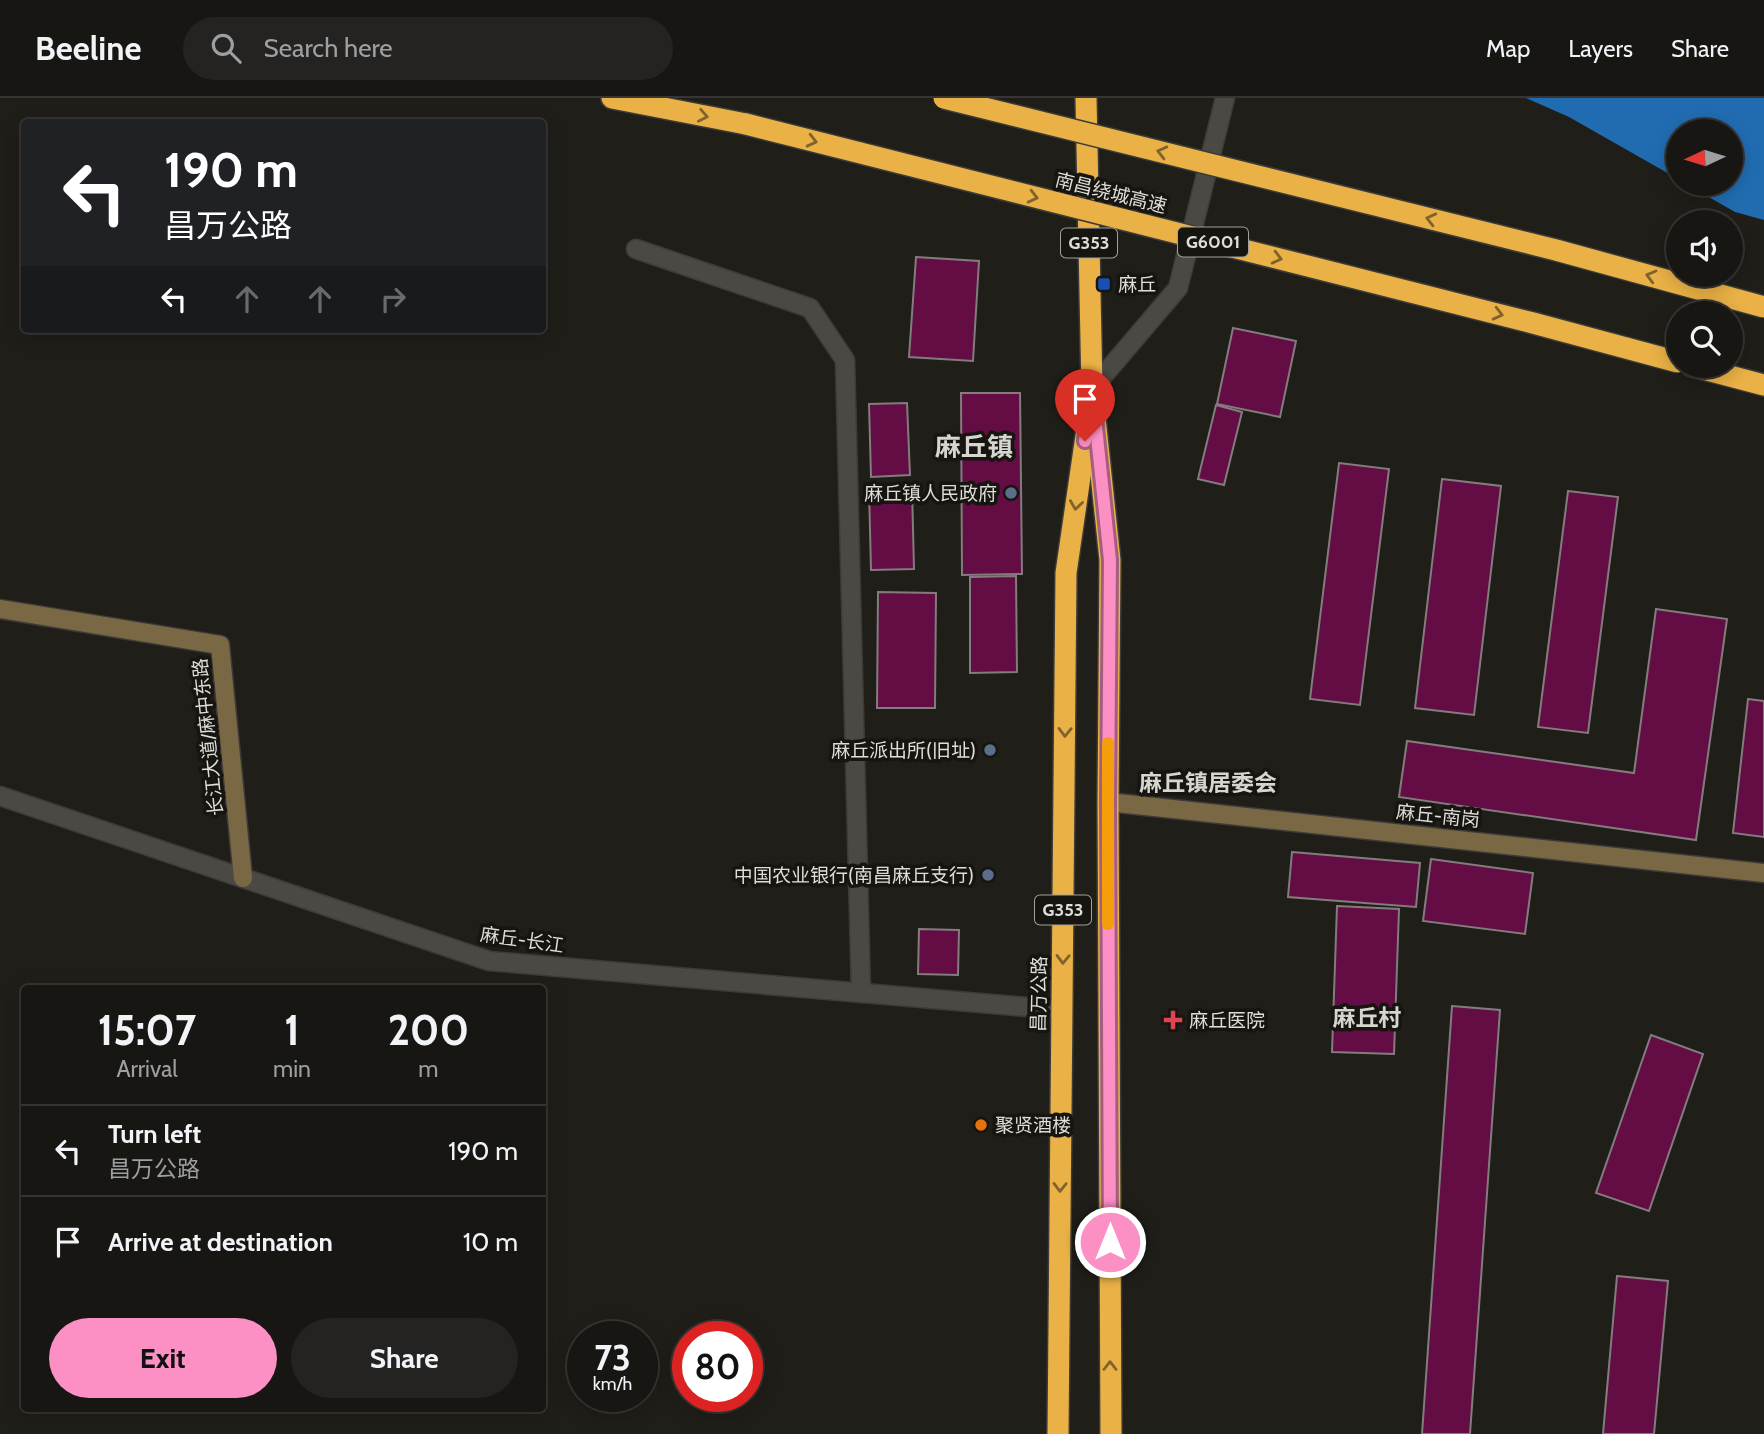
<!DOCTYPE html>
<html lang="en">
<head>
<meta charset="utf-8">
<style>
  body { margin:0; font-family:Cabin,"Noto Sans SC",sans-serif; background:#242321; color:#f1f3f6; height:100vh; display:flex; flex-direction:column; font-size:26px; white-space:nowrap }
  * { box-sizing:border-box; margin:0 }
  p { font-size:23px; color:#9e9fa0 }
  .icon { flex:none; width:38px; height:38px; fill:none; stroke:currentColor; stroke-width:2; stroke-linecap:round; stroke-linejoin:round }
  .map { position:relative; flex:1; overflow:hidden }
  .side { position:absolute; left:21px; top:887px; width:525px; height:427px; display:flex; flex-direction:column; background:#171613; border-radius:7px; box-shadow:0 4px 18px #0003,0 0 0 2px #363533 }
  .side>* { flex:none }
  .top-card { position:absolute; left:21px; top:21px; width:525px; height:214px; border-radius:7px; box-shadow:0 4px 18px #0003,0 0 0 2px #363533; background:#202124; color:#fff; overflow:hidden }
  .needle { width:46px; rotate:266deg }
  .fabs { position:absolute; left:1666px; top:21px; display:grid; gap:14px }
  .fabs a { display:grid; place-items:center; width:77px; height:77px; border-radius:50%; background:#171613; box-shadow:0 4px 18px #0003,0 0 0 2px #363533; font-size:35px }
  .speed { position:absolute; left:567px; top:1223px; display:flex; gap:14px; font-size:35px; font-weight:700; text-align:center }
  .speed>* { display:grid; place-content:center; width:91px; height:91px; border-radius:50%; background:#171613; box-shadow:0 4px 18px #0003,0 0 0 2px #363533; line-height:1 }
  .speed small { font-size:18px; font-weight:400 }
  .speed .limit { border:10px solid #d22; background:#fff; color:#111 }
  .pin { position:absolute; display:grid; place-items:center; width:60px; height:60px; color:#fff; margin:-72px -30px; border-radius:50% 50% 50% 0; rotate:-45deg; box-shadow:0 0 7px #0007 }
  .pin .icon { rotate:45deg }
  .me { position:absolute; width:77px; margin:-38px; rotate:0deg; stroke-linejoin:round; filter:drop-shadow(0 0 5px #0008) }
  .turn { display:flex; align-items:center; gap:24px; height:147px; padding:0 28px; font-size:32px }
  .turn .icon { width:91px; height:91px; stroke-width:2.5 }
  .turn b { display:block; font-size:49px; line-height:60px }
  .lanes { display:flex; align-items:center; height:66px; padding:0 28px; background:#0003; justify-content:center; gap:35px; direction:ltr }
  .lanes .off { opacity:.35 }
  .eta { display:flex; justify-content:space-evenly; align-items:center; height:119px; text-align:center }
  .eta b { font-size:42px; font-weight:700; line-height:49px }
  .button { display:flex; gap:14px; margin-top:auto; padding:14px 28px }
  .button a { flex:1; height:80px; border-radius:42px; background:#fc8fc3; color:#111; font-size:28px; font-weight:700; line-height:80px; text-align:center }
  .button a+a { background:#242321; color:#f1f3f6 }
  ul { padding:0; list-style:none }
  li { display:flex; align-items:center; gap:21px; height:91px; padding:0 28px; border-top:2px solid #363533 }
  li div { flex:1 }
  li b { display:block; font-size:26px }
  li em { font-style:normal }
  header { display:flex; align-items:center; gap:42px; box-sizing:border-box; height:98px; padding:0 35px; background:#171613; border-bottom:2px solid #363533 }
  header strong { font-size:33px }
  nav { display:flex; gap:38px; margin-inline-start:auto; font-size:24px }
  .search { width:490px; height:63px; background:#242321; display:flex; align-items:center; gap:18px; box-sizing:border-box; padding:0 24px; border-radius:38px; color:#9e9fa0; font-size:26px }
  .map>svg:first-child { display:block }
</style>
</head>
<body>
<header>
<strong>Beeline</strong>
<div class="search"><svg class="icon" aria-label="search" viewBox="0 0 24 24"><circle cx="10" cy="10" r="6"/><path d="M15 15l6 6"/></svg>Search here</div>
<nav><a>Map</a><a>Layers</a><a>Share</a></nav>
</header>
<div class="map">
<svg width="1764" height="1336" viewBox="0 0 1764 1336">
  <rect width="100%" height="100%" fill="#1f1e19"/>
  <!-- water -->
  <polygon fill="#216cb1" points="1526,0 1764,0 1764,122 1735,114 1686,86 1731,86 1731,33 1678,33 1678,81 1569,19"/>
  <!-- building -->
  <g fill="#630d44" stroke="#827c7e" stroke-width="2">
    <polygon points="916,159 979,163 973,263 909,259"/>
    <polygon points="1233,230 1296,243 1280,319 1217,306"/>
    <polygon points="961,295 1020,295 1022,476 962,477"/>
    <polygon points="907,305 910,377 871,379 869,306"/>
    <polygon points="1216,307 1242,314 1224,387 1198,381"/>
    <polygon points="1339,365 1389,371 1360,607 1310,601"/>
    <polygon points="1442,381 1501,388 1474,617 1415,610"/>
    <polygon points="912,390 914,471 871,472 869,391"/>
    <polygon points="1568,393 1618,399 1588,635 1538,629"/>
    <polygon points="1016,478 1017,574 970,575 970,479"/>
    <polygon points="878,494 936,495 935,610 877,610"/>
    <polygon points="1656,511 1727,521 1696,742 1399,699 1407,643 1634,675"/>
    <polygon points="1748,601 1764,603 1764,739 1733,735"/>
    <polygon points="1292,754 1420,765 1416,809 1288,799"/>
    <polygon points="1431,761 1533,775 1525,836 1423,823"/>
    <polygon points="1337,808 1399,811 1394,956 1332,954"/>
    <polygon points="919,831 959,832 958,877 918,876"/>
    <polygon points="1452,908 1500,912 1470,1336 1422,1336"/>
    <polygon points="1651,937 1703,956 1649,1113 1596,1095"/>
    <polygon points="1617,1178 1668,1183 1654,1336 1603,1336"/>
  </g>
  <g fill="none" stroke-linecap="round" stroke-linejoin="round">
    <!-- street casing -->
    <g stroke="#3c3b38" stroke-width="21">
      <g id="street">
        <polyline points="636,151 810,210 845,262 861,895"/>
        <polyline points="1092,291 1178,190 1225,0"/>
        <polyline points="0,698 489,863 1062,912"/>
      </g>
    </g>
    <!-- secondary casing -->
    <g stroke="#3c3b38" stroke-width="21">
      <g id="secondary">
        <polyline points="0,511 220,547 243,780"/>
        <polyline points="1108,704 1764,775"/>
      </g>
    </g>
    <!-- highway casing -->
    <g stroke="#3c3b38" stroke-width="24">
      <g id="highway">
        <polyline points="612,0 746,26"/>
        <polyline points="1086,0 1092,291 1110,462 1108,704 1111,1336"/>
        <polyline points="1692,268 1764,287"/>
        <polyline points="1058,1336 1066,475 1088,324"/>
      </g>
    </g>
    <!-- street -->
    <use href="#street" stroke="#4b4944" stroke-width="18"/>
    <!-- secondary -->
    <use href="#secondary" stroke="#7a6845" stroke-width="18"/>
    <!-- highway -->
    <use href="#highway" stroke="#e9b146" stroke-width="21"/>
    <!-- highway-bridge casing -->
    <g stroke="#3c3b38" stroke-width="24" stroke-linecap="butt">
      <g id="highway-bridge">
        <polyline points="944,0 1556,152 1764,209"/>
        <polyline points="746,26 1533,225 1678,264"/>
      </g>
    </g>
    <!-- highway-bridge -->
    <use href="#highway-bridge" stroke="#e9b146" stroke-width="21"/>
  </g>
  <!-- one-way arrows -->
  <defs><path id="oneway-chevron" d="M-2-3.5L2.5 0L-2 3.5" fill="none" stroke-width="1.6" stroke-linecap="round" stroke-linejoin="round" transform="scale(1.75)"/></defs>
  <g stroke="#80632b">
    <use href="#oneway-chevron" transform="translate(703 18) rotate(11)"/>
    <use href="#oneway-chevron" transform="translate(812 43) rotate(14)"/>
    <use href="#oneway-chevron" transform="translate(1162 54) rotate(-166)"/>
    <use href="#oneway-chevron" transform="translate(1033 99) rotate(14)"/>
    <use href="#oneway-chevron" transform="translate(1431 121) rotate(-166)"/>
    <use href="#oneway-chevron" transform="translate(1277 160) rotate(14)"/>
    <use href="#oneway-chevron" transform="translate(1651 178) rotate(-165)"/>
    <use href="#oneway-chevron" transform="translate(1498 216) rotate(14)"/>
    <use href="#oneway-chevron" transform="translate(1076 407) rotate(98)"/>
    <use href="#oneway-chevron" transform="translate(1065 634) rotate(91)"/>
    <use href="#oneway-chevron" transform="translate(1063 861) rotate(91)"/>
    <use href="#oneway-chevron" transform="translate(1060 1089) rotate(91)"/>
    <use href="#oneway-chevron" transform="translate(1110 1268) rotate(-90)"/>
  </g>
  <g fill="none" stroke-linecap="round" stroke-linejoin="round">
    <!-- route casing -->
    <g stroke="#a45d7f" stroke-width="18">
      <polyline id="route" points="1085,343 1092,291 1110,462 1108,704 1110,1144"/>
    </g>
    <!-- route -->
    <use href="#route" stroke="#fc8fc3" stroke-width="12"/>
    <!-- slow -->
    <polyline stroke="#f59e0b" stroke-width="12" points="1108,645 1108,826"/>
  </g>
  <!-- markers -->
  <rect fill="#1a4fb4" stroke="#161510" stroke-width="2.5" x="1097" y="179" width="14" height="14" rx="3.5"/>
  <g fill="#5c6f8a" stroke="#161510" stroke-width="2.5">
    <circle cx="1011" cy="395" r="7"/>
    <circle cx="990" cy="652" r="7"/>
    <circle cx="988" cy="777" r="7"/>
  </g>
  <path fill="#e0444e" stroke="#161510" stroke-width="2.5" d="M1169.5 911.5h7v7h7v7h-7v7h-7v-7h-7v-7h7z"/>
  <circle fill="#e8710a" stroke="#161510" stroke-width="2.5" cx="981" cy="1027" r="7"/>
  <g text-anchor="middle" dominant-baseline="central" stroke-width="7" stroke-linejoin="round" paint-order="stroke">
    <!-- shield labels -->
    <g fill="#161510" stroke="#a2a19d" stroke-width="2">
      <rect x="1178" y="129.5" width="70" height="29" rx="5"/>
      <rect x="1061" y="130.5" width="56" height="29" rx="5"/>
      <rect x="1035" y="797.5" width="56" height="29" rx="5"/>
    </g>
    <g font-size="18" font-weight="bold" fill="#deddda">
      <text x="1213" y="144">G6001</text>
      <text x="1089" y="145">G353</text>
      <text x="1063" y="812">G353</text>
    </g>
    <!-- street labels -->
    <g font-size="19" fill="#deddda" stroke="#161510">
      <text transform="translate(1111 95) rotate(14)">南昌绕城高速</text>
      <text transform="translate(208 639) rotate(-96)">长江大道/麻中东路</text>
      <text transform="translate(1438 718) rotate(6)">麻丘-南岗</text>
      <text transform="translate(522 842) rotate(8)">麻丘-长江</text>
      <text transform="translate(1039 896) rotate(-89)">昌万公路</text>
    </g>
    <!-- poi labels -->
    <g font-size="19" fill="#deddda" stroke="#161510" text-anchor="start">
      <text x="1118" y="186">麻丘</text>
      <text x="997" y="395" text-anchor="end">麻丘镇人民政府</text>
      <text x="976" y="652" text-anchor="end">麻丘派出所(旧址)</text>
      <text x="974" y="777" text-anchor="end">中国农业银行(南昌麻丘支行)</text>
      <text x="1189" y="922">麻丘医院</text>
      <text x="995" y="1027">聚贤酒楼</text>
    </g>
    <!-- quarter labels -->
    <g font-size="23" font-weight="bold" fill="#d7d5cf" stroke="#161510">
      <text x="1208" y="685">麻丘镇居委会</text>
      <text x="1367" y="920">麻丘村</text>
    </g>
    <!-- district labels -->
    <g font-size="26" font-weight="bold" fill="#d7d5cf" stroke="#161510">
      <text x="974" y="349">麻丘镇</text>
    </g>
  </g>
</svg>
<div class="fabs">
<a><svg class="needle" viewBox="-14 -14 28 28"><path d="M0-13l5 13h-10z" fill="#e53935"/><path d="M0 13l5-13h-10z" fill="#9e9fa0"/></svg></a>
<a><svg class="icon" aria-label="sound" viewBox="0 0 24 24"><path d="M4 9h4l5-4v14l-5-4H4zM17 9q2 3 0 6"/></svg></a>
<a><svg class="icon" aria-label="search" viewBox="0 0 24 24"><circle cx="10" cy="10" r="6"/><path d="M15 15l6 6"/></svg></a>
</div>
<div class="speed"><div>73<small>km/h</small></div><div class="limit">80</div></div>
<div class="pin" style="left:1085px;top:343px;background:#d93025"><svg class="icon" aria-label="arrive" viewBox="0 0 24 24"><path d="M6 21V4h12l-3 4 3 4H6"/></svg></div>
<svg class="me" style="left:1110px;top:1144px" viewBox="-20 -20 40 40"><circle r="17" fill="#fc8fc3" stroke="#fff" stroke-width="3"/><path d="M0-11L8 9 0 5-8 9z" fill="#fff"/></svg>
<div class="top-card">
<div class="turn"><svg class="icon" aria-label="left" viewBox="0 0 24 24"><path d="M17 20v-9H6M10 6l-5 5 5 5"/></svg><div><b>190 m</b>昌万公路</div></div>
<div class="lanes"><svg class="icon" aria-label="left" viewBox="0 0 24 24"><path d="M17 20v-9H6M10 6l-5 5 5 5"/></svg><svg class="icon off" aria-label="ahead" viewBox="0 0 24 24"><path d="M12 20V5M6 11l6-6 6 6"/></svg><svg class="icon off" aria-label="ahead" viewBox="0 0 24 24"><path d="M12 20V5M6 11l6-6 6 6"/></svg><svg class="icon off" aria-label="right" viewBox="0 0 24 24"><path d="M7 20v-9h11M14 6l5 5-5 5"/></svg></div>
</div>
<section class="side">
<div class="eta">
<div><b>15:07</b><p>Arrival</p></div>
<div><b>1</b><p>min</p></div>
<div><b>200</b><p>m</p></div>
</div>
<ul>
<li><svg class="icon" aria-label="left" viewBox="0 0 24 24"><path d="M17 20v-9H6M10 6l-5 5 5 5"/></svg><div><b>Turn left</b><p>昌万公路</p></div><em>190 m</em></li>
<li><svg class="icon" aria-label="arrive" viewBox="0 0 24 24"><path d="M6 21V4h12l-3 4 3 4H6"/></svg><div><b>Arrive at destination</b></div><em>10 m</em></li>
</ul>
<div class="button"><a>Exit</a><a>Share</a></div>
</section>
</div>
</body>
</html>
